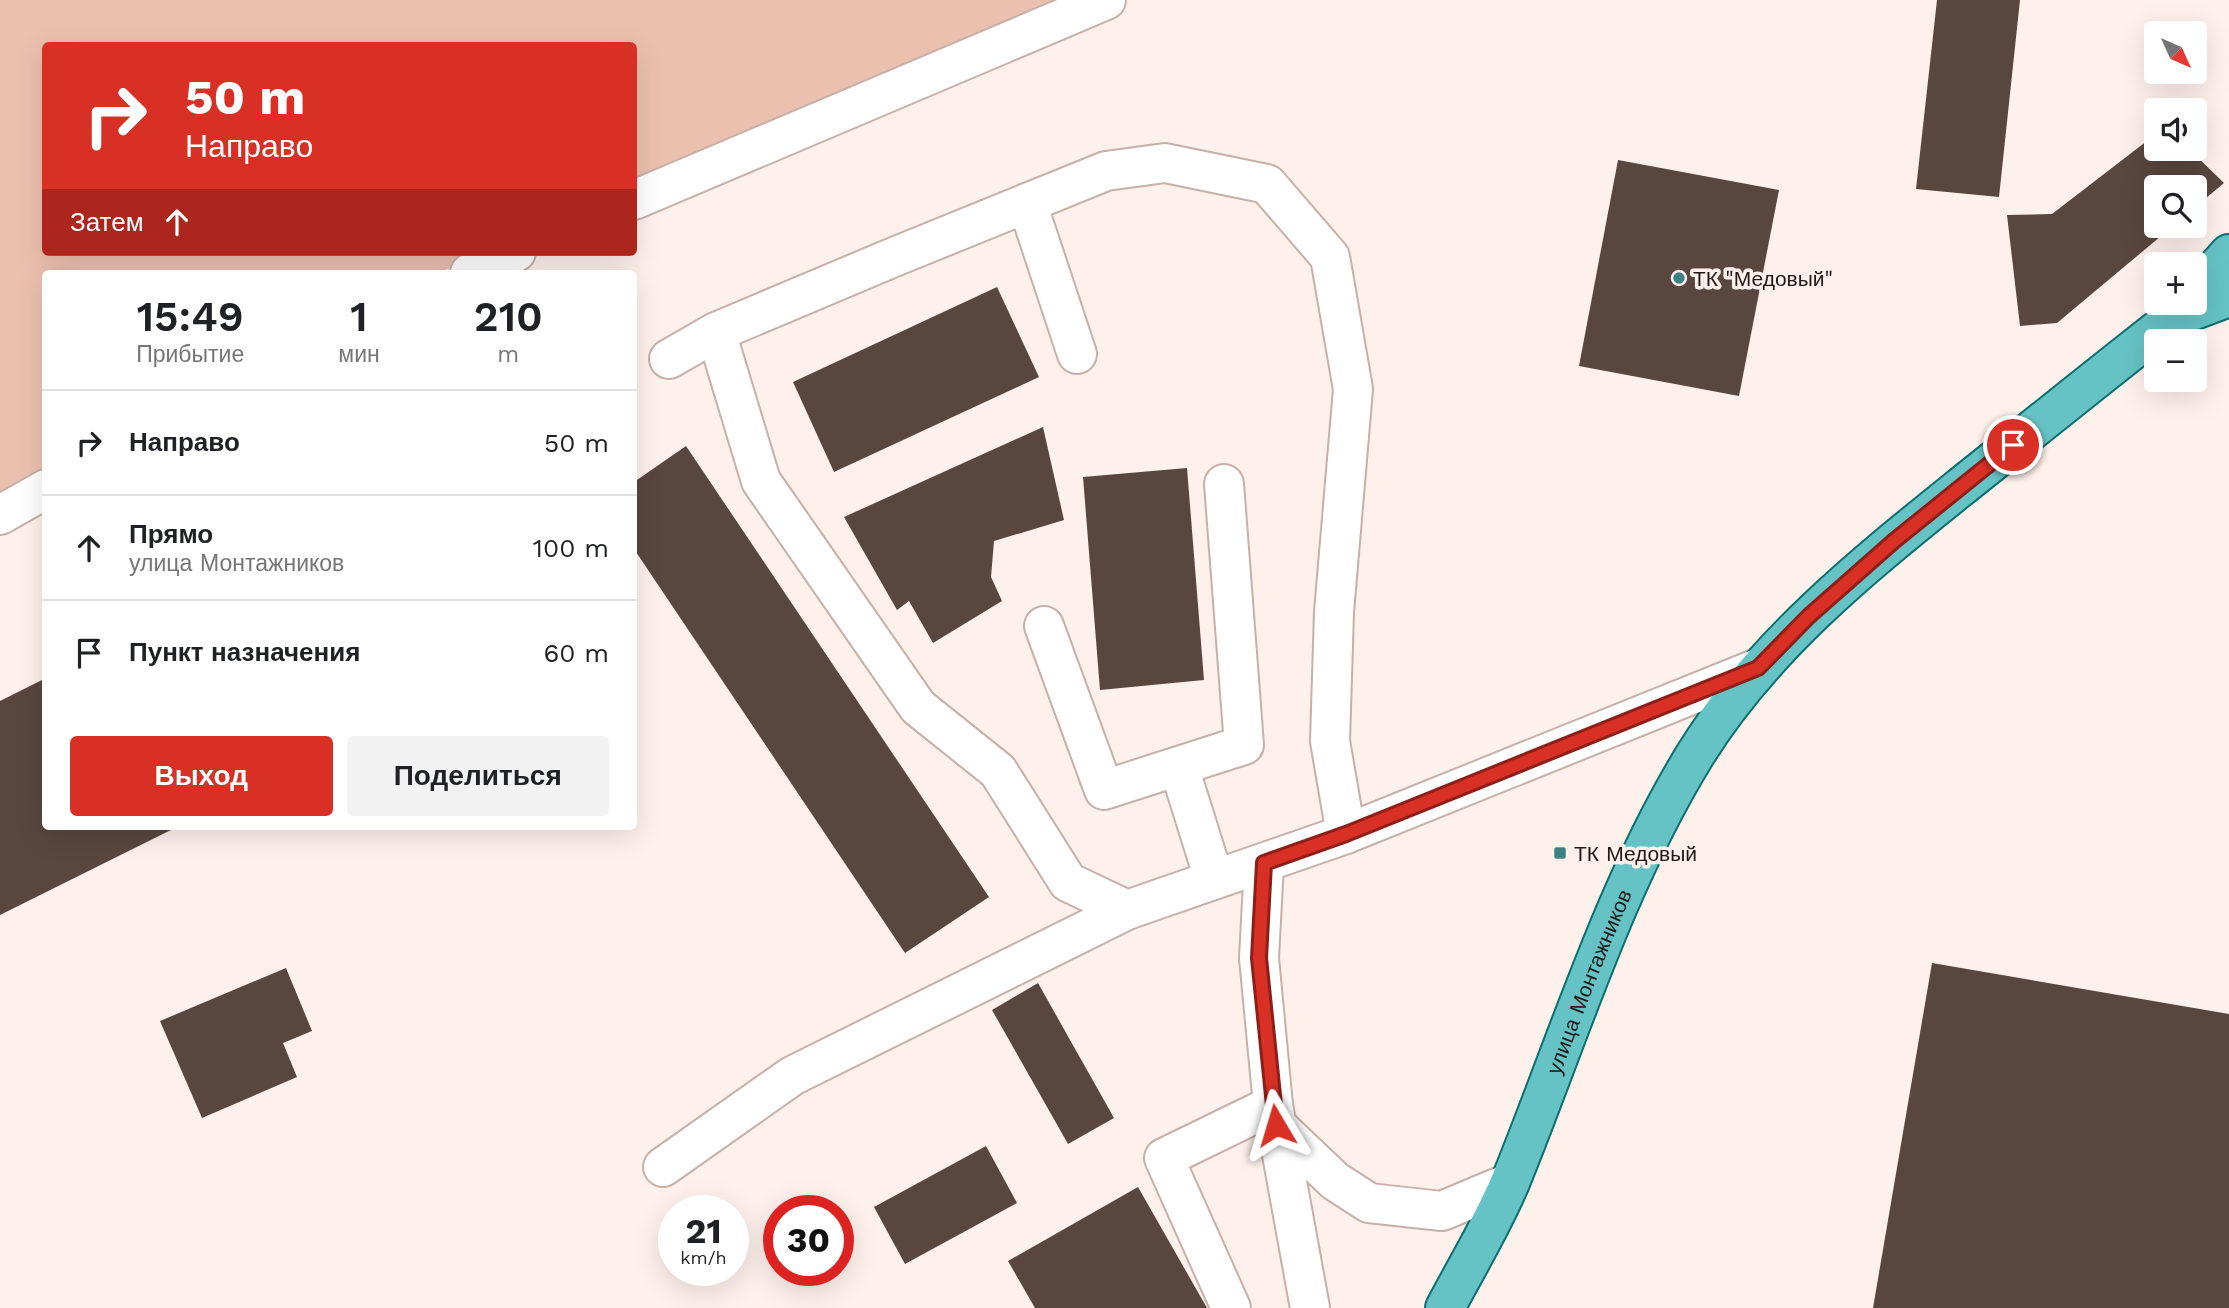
<!DOCTYPE html>
<html lang="ru">
<head>
<meta charset="utf-8">
<style>
  body { margin:0; font-family:"Work Sans",sans-serif; background:#f2f2f2; color:#202124; height:100vh; display:flex; flex-direction:column; font-size:26px; white-space:nowrap }
  * { box-sizing:border-box; margin:0 }
  p { font-size:23px; color:#757577 }
  .icon { flex:none; width:38px; height:38px; fill:none; stroke:currentColor; stroke-width:2; stroke-linecap:round; stroke-linejoin:round }
  .map { position:relative; flex:1; overflow:hidden }
  .drawer { position:absolute; left:42px; top:270px; width:595px; height:560px; display:flex; flex-direction:column; background:#fff; border-radius:7px; box-shadow:0 7px 28px #0002 }
  .drawer>* { flex:none }
  .guide { position:absolute; left:42px; top:42px; width:595px; height:214px; border-radius:7px; box-shadow:0 7px 28px #0002; background:#d93025; color:#fff; overflow:hidden }
  .needle { width:46px; rotate:135deg }
  .controls { position:absolute; left:2144px; top:21px; display:grid; gap:14px }
  .controls a { display:grid; place-items:center; width:63px; height:63px; border-radius:7px; background:#fff; box-shadow:0 7px 28px #0002; font-size:35px }
  .speed { position:absolute; left:658px; top:1195px; display:flex; gap:14px; font-size:35px; font-weight:700; text-align:center }
  .speed>* { display:grid; place-content:center; width:91px; height:91px; border-radius:50%; background:#fff; box-shadow:0 7px 28px #0002; line-height:1 }
  .speed small { font-size:18px; font-weight:400 }
  .speed .limit { border:10px solid #d22; background:#fff; color:#111 }
  .pin { position:absolute; display:grid; place-items:center; width:60px; height:60px; color:#fff; margin:-30px; border:4px solid #fff; border-radius:50%; box-shadow:0 2px 7px #0007 }
  .me { position:absolute; width:77px; margin:-38px; rotate:353deg; stroke-linejoin:round; filter:drop-shadow(0 0 5px #0008) }
  .turn { display:flex; align-items:center; gap:24px; height:147px; padding:0 28px; font-size:32px }
  .turn .icon { width:91px; height:91px; stroke-width:2.5 }
  .turn b { display:block; font-size:49px; line-height:60px }
  .then { display:flex; align-items:center; height:66px; padding:0 28px; background:#0003; gap:14px; font-size:26px }
  .eta { display:flex; justify-content:space-evenly; align-items:center; height:119px; text-align:center }
  .eta b { font-size:42px; font-weight:600; line-height:49px }
  .button { display:flex; gap:14px; margin-top:auto; padding:14px 28px }
  .button a { flex:1; height:80px; border-radius:7px; background:#d93025; color:#fff; font-size:28px; font-weight:600; line-height:80px; text-align:center }
  .button a+a { background:#f2f2f2; color:#202124 }
  ul { padding:0; list-style:none }
  li { display:flex; align-items:center; gap:21px; height:105px; padding:0 28px; border-top:2px solid #e0e0e0 }
  li div { flex:1 }
  li b { display:block; font-size:26px }
  li em { font-style:normal }
  .map>svg:first-child { display:block }
</style>
</head>
<body>
<div class="map">
<svg width="2229" height="1308" viewBox="0 0 2229 1308">
  <rect width="100%" height="100%" fill="#fef0eb"/>
  <!-- green -->
  <polygon fill="#ecc0af" points="0,0 1088,0 634,191 634,46 46,46 46,252 488,252 438,273 46,273 45,480 0,505"/>
  <!-- building -->
  <g fill="#59463f">
    <polygon points="1937,0 2020,0 1999,197 1916,189"/>
    <polygon points="2156,134 2156,149 2189,149 2224,183 2194,208 2194,187 2156,187 2156,226 2173,226 2057,323 2020,326 2007,215 2052,214"/>
    <polygon points="1618,160 1779,190 1739,396 1579,366"/>
    <polygon points="997,287 1039,377 834,472 793,382"/>
    <polygon points="1043,427 1064,520 994,541 991,577 1002,601 933,643 909,601 897,610 844,517"/>
    <polygon points="686,446 989,897 905,953 634,549 634,482"/>
    <polygon points="1187,468 1204,680 1100,690 1083,477"/>
    <polygon points="46,678 46,826 179,826 0,915 0,701"/>
    <polygon points="1932,963 2229,1014 2229,1308 1873,1308"/>
    <polygon points="286,968 312,1031 283,1043 297,1077 202,1118 160,1021"/>
    <polygon points="1038,983 1114,1118 1068,1144 992,1010"/>
    <polygon points="986,1146 1017,1203 905,1264 874,1207"/>
    <polygon points="1138,1187 1207,1308 1035,1308 1008,1261"/>
  </g>
  <g fill="none" stroke-linecap="round" stroke-linejoin="round">
    <!-- minor casing -->
    <g stroke="#c6b0a8" stroke-width="42">
      <g id="minor">
        <polyline points="634,200 1106,0"/>
        <polyline points="1027,203 1077,354"/>
        <polyline points="470,273 516,252"/>
        <polyline points="716,332 894,257 1106,171 1165,163 1267,184 1330,257 1353,389 1334,612 1330,741 1346,834"/>
        <polyline points="669,359 716,332 761,481 918,707 998,771 1068,882 1127,910 1346,834 1758,668"/>
        <polyline points="0,515 46,489"/>
        <polyline points="1044,626 1104,790 1244,745 1224,484"/>
        <polyline points="1179,767 1214,879"/>
        <polyline points="1264,864 1259,958 1273,1105 1310,1308"/>
        <polyline points="1276,1125 1335,1181 1369,1203 1442,1211 1509,1183"/>
        <polyline points="663,1167 792,1076 1127,910"/>
        <polyline points="1231,1308 1164,1158 1273,1105"/>
      </g>
    </g>
    <!-- major casing -->
    <g stroke="#0c6e6f" stroke-width="42">
      <g id="major">
        <polyline points="2194,293 2229,254"/>
        <polyline points="2173,318 2229,297"/>
        <path id="s1" d="M 1445,1308 C 1467,1266 1493,1224 1511,1180 C 1569,1037 1614,887 1695,755 C 1761,648 1860,568 1957,490 C 2026,435 2094,380 2163,326 L 2186,303"/>
      </g>
    </g>
    <!-- minor -->
    <use href="#minor" stroke="#fff" stroke-width="38"/>
    <!-- major -->
    <use href="#major" stroke="#66c3c5" stroke-width="38"/>
  </g>
  <g fill="none" stroke-linecap="round" stroke-linejoin="round">
    <!-- route casing -->
    <g stroke="#8d1f18" stroke-width="18">
      <polyline id="route" points="1276,1125 1259,958 1264,863 1346,834 1758,668 1809,616 1894,541 2013,445"/>
    </g>
    <!-- route -->
    <use href="#route" stroke="#d93025" stroke-width="12"/>
  </g>
  <!-- markers -->
  <g fill="#3b8385" stroke="#fef0eb" stroke-width="2.5">
    <circle cx="1679" cy="278" r="7"/>
    <rect x="1553" y="846" width="14" height="14" rx="3.5"/>
  </g>
  <g text-anchor="middle" dominant-baseline="central" stroke-width="7" stroke-linejoin="round" paint-order="stroke">
    <!-- poi labels -->
    <g font-size="21" fill="#211916" stroke="#fef0eb" text-anchor="start">
      <text x="1693" y="278">ТК "Медовый"</text>
      <text x="1574" y="853">ТК Медовый</text>
    </g>
    <!-- street labels -->
    <g font-size="21" fill="#211916" stroke="#fef0eb">
      <text stroke="none"><textPath href="#s1" startOffset="357">улица Монтажников</textPath></text>
    </g>
  </g>
</svg>
<div class="controls">
<a><svg class="needle" viewBox="-14 -14 28 28"><path d="M0-13l5 13h-10z" fill="#e53935"/><path d="M0 13l5-13h-10z" fill="#757577"/></svg></a>
<a><svg class="icon" aria-label="sound" viewBox="0 0 24 24"><path d="M4 9h4l5-4v14l-5-4H4zM17 9q2 3 0 6"/></svg></a>
<a><svg class="icon" aria-label="search" viewBox="0 0 24 24"><circle cx="10" cy="10" r="6"/><path d="M15 15l6 6"/></svg></a>
<a>+</a>
<a>−</a>
</div>
<div class="speed"><div>21<small>km/h</small></div><div class="limit">30</div></div>
<div class="pin" style="left:2013px;top:445px;background:#d93025"><svg class="icon" aria-label="arrive" viewBox="0 0 24 24"><path d="M6 21V4h12l-3 4 3 4H6"/></svg></div>
<svg class="me" style="left:1276px;top:1125px" viewBox="-20 -20 40 40"><path d="M0-17L14 15 0 8-14 15z" fill="#d93025" stroke="#fff" stroke-width="4"/></svg>
<div class="guide">
<div class="turn"><svg class="icon" aria-label="right" viewBox="0 0 24 24"><path d="M7 20v-9h11M14 6l5 5-5 5"/></svg><div><b>50 m</b>Направо</div></div>
<div class="then">Затем<svg class="icon" aria-label="ahead" viewBox="0 0 24 24"><path d="M12 20V5M6 11l6-6 6 6"/></svg></div>
</div>
<section class="drawer">
<div class="eta">
<div><b>15:49</b><p>Прибытие</p></div>
<div><b>1</b><p>мин</p></div>
<div><b>210</b><p>m</p></div>
</div>
<ul>
<li><svg class="icon" aria-label="right" viewBox="0 0 24 24"><path d="M7 20v-9h11M14 6l5 5-5 5"/></svg><div><b>Направо</b></div><em>50 m</em></li>
<li><svg class="icon" aria-label="ahead" viewBox="0 0 24 24"><path d="M12 20V5M6 11l6-6 6 6"/></svg><div><b>Прямо</b><p>улица Монтажников</p></div><em>100 m</em></li>
<li><svg class="icon" aria-label="arrive" viewBox="0 0 24 24"><path d="M6 21V4h12l-3 4 3 4H6"/></svg><div><b>Пункт назначения</b></div><em>60 m</em></li>
</ul>
<div class="button"><a>Выход</a><a>Поделиться</a></div>
</section>
</div>
</body>
</html>
